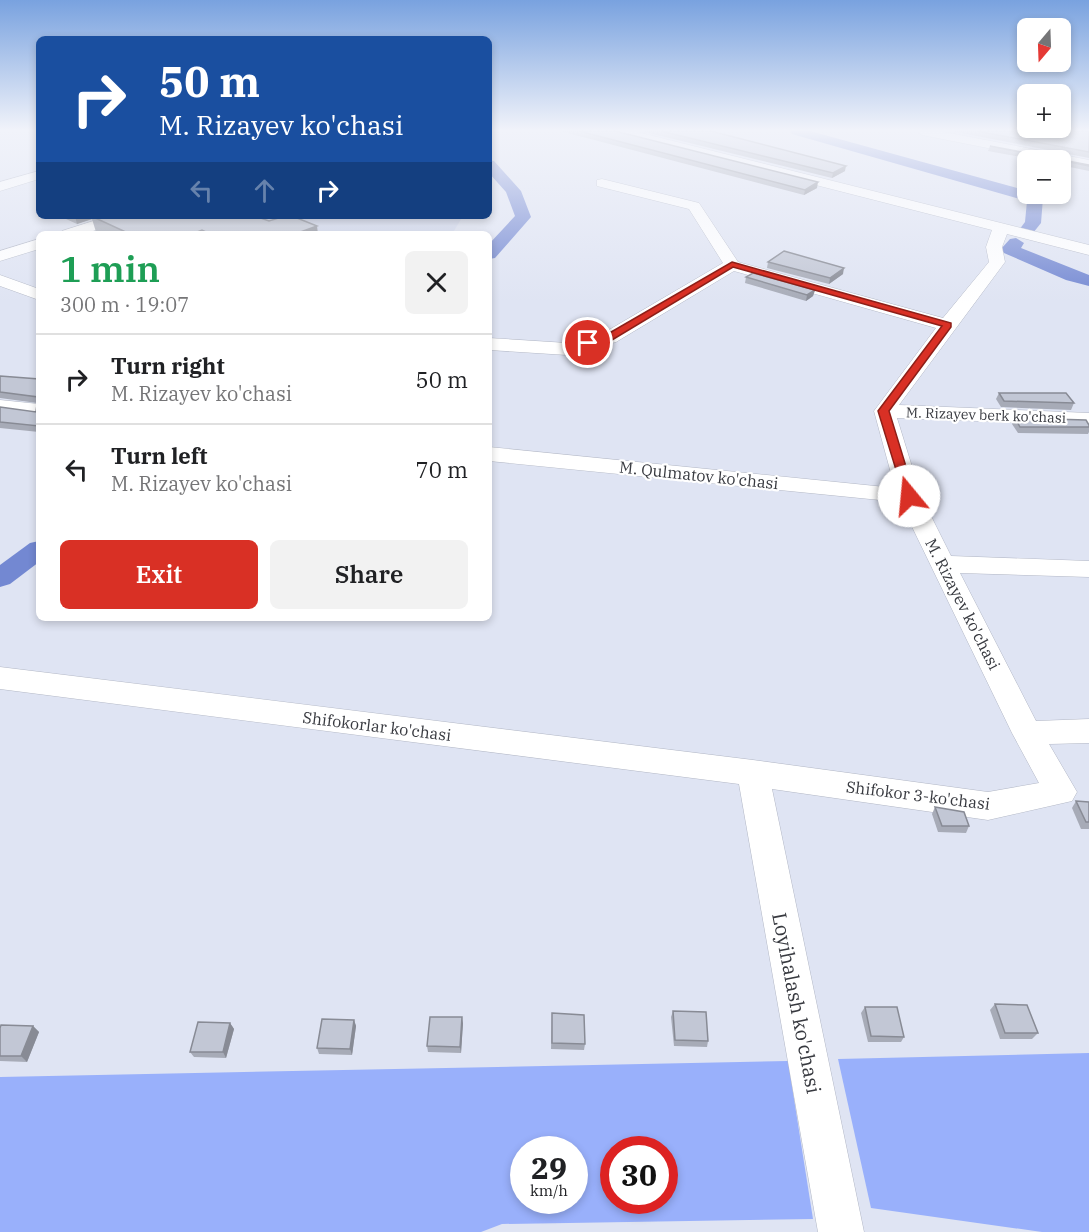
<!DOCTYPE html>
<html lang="en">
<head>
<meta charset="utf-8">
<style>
  body { margin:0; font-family:"IBM Plex Serif",serif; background:#f2f2f2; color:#202124; height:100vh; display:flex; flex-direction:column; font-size:22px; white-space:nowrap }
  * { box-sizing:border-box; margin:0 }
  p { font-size:20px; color:#757577 }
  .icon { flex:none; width:33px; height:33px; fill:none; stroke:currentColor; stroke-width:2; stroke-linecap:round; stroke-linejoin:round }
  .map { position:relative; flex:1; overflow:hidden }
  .drawer { position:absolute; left:36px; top:231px; width:456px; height:390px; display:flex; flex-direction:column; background:#fff; border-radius:9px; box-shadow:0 3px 9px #0003 }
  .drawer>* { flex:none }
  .guide { position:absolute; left:36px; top:36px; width:456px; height:183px; border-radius:9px; box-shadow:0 3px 9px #0003; background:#1a4fa0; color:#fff; overflow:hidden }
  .needle { width:39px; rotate:199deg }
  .buttons { position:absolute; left:1017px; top:18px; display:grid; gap:12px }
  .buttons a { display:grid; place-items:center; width:54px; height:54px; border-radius:9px; background:#fff; box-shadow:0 3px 9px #0003; font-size:30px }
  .speed { position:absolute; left:510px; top:1136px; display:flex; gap:12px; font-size:30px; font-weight:700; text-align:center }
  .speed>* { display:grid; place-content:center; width:78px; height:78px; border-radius:50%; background:#fff; box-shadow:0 3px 9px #0003; line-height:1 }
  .speed small { font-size:15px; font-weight:400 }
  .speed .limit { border:9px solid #d22; background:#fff; color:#111 }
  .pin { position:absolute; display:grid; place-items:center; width:51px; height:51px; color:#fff; margin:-26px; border:3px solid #fff; border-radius:50%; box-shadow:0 2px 6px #0007 }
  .me { position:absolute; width:66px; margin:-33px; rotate:343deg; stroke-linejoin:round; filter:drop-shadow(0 0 4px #0008) }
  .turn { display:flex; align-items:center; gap:21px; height:126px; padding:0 24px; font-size:27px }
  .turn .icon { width:78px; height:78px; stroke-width:2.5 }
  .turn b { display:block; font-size:42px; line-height:51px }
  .lanes { display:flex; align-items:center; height:57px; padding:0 24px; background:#0003; justify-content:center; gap:30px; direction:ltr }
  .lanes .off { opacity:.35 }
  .round { display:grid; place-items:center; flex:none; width:63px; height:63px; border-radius:9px; background:#f2f2f2 }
  .overview { display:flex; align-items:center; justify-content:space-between; height:102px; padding:0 24px }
  h1 { font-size:36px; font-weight:600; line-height:45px; color:#1e9e55 }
  .action { display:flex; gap:12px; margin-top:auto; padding:12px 24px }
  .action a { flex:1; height:69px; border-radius:9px; background:#d93025; color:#fff; font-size:24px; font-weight:600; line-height:69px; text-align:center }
  .action a+a { background:#f2f2f2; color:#202124 }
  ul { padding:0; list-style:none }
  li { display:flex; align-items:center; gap:18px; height:90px; padding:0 24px; border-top:2px solid #e0e0e0 }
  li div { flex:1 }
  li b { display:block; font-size:22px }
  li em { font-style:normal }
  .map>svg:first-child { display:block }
</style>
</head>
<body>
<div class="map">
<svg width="1089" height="1232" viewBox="0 0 1089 1232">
  <rect width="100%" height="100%" fill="#dfe4f3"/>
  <!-- built -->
  <polygon fill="#d2d9ef" points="142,216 463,216 452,234 88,234"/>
  <!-- green -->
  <g fill="#99b0fb" fill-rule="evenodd">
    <polygon points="1089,1053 1089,1232 1042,1232 871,1208 838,1059"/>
    <path d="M 788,1061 L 813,1219 L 502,1224 L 481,1232 L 0,1232 L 0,1077 ZM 524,1149 L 574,1149 L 574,1200 L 524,1200 ZM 614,1149 L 664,1149 L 664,1200 L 614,1200 Z"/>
  </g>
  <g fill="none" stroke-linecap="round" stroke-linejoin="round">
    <!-- canal -->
    <g fill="#7388d2" fill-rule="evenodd">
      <polygon points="790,131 810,131 1028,191 1028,194 1040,195 1043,198 1041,223 1033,233 1021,233 1019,230 1025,222 1027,201 792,134"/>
      <polygon points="489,160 494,161 521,191 531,217 495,258 489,259 489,244 515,216 506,192 489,173"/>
      <polygon points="1016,238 1024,243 1021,248 1089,275 1089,286 1066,280 1004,253 1001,249 1010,239"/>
      <polygon points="39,541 39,562 10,584 0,587 0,565 30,543"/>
    </g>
    <!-- minor casing -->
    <g stroke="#b2b7c5" stroke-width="1">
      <g id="minor">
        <polygon points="614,131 633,131 1089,245 1089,255 1007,234 1002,247 1005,262 899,405 1089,413 1089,425 897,418 921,496 951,556 1089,561 1089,577 960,573 1036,721 1089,719 1089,743 1049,744 1077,792 1072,801 988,820 772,789 864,1232 818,1232 739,784 0,689 0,667 753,760 988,792 1039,783 1012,733 900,502 489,461 489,447 895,488 874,411 936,328 734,271 616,342 567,355 489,350 489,338 567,343 602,334 723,263 689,209 597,186 597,180 602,179 699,203 738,262 943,318 989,262 986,247 992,230 616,134"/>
        <polygon points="916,131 939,131 1089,160 1089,168 922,135"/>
        <polygon points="39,171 39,179 0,191 0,182"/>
        <polygon points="109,216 132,216 129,219 84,234 60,234 62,231"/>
        <polygon points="39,239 39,249 0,261 0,251"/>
        <polygon points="0,275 39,289 39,300 0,286"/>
        <polygon points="0,400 39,404 39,416 0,412"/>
      </g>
    </g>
    <!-- minor -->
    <use href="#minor" fill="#fff" fill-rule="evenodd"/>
  </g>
  <!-- wall -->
  <g fill="#a7abb7">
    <polygon points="560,131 615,131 817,188 804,195"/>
    <polygon points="641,131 711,131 845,171 832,178"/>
    <polygon points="951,131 1089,131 1089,158"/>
    <polygon points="990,146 1089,165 1089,171 1060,165 1060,160 1037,160 988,151"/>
    <polygon points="65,216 255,216 269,221 318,234 99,234 96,232 92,219 77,224 66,219"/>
    <polygon points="768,262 843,274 829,284 767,268"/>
    <polygon points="746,277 815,290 813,296 806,301 745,283"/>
    <polygon points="0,376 39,379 39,432 0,428 0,407 36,412 37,403 0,398"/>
    <polygon points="999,393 1074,403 1071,410 1001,407 996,399"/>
    <polygon points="1015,418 1089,425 1089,432 1088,434 1018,433 1012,424"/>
    <polygon points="1076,801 1089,802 1089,829 1081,829 1072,808"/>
    <polygon points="935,807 969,826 966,833 938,832 932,814"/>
    <polygon points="995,1004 1038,1033 1032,1039 1000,1039 990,1010"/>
    <polygon points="865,1007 904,1037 901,1042 868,1042 861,1013"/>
    <polygon points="673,1011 708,1041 707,1047 674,1046 671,1017"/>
    <polygon points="552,1013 585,1044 584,1050 551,1049"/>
    <polygon points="354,1020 356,1026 352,1055 319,1054 317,1048"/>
    <polygon points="230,1023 234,1029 226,1058 194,1057 190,1052"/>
    <polygon points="463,1023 461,1053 428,1052 427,1046"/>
    <polygon points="33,1026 39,1032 27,1062 0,1061 0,1028"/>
  </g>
  <!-- shaded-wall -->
  <g fill="#888b95">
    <polygon points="846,166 845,171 832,178 833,173"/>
    <polygon points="818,182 817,188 804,195 805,190"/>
    <polygon points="75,216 102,216 91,216 92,219 77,224"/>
    <polygon points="317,226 318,234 295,234"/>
    <polygon points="202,230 203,234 192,234"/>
    <polygon points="844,268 843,274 829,284 830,278"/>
    <polygon points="815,290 813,296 806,301 807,295"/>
    <polygon points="462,1017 463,1023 461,1053 460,1047"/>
    <polygon points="354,1020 356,1026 352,1055 350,1049"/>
    <polygon points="230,1023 234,1029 226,1058 223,1052"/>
    <polygon points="33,1026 39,1032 27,1062 21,1056"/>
  </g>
  <!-- building -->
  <g fill="#c2c7d5" stroke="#888b95" stroke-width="1.5">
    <polygon points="579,131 615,131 818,182 805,190"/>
    <polygon points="661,131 711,131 846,166 833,173"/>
    <polygon points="977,131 1089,131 1089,152"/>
    <polygon points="990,146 1089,165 1089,166"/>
    <polygon points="91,216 255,216 269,221 285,216 292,216 317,226 295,234 210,234 202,230 192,234 130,234"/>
    <polygon points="784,251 844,268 830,278 768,262"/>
    <polygon points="753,273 815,290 807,295 746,277"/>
    <polygon points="0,376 39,379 39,426 0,422 0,407 36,412 38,397 0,392"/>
    <polygon points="999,393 1066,393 1074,403 1004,401"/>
    <polygon points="1015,418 1086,420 1089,425 1089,427 1020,427"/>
    <polygon points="1076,801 1089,802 1089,822 1086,822"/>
    <polygon points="935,807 964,812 969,826 942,826"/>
    <polygon points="995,1004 1027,1005 1038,1033 1005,1033"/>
    <polygon points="865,1007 897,1007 904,1037 871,1036"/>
    <polygon points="673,1011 706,1012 708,1041 675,1040"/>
    <polygon points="552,1013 584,1015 585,1044 552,1043"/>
    <polygon points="430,1017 462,1017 460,1047 427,1046"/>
    <polygon points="322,1019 354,1020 350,1049 317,1048"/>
    <polygon points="198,1022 230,1023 223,1052 190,1052"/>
    <polygon points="1,1025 33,1026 21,1056 0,1056 0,1028"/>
  </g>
  <!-- sky -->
  <linearGradient id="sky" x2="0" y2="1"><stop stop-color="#79a2df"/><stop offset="0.43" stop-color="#f1f3fa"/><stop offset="1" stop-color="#f1f3fa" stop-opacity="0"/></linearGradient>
  <rect width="1089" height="303" fill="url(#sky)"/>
  <!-- route -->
  <polygon fill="#d93025" stroke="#8d1f18" stroke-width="1.5" points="732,262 951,323 951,327 889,411 915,496 914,499 904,496 878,411 942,326 733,267 612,340 588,346 583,343 606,335"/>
  <g text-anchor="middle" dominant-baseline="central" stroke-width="4.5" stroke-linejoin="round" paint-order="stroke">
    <!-- far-street labels -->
    <g font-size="14" fill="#383a40" stroke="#fff">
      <text transform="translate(986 415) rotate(2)">M. Rizayev berk ko'chasi</text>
    </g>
    <!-- street labels -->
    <g font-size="16" fill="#383a40" stroke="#fff">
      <text transform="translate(699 475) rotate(6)">M. Qulmatov ko'chasi</text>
      <text transform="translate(963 604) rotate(63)">M. Rizayev ko'chasi</text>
      <text transform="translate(377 726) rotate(7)">Shifokorlar ko'chasi</text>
      <text transform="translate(918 795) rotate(7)">Shifokor 3-ko'chasi</text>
    </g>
    <!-- near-street labels -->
    <g font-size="20" fill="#383a40" stroke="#fff">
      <text transform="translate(797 1003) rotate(79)">Loyihalash ko'chasi</text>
    </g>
  </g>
</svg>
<div class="buttons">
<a><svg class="needle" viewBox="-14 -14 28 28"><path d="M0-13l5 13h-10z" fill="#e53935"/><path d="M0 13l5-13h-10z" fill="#757577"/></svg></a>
<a>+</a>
<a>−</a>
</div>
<div class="speed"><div>29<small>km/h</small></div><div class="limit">30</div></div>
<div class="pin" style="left:588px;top:343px;background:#d93025"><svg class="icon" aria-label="arrive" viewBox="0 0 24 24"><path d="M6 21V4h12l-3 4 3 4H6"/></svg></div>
<svg class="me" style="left:909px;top:496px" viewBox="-20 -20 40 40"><circle r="19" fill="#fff"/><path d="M0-13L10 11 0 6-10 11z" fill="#d93025"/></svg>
<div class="guide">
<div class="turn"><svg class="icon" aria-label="right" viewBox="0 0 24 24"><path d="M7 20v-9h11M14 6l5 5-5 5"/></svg><div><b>50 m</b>M. Rizayev ko'chasi</div></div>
<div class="lanes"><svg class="icon off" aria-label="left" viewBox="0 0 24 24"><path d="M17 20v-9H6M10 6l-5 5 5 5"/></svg><svg class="icon off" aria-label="ahead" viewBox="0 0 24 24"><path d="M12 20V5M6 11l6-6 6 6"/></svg><svg class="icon" aria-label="right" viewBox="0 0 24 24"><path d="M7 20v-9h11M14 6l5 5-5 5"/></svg></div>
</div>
<section class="drawer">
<div class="overview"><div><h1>1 min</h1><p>300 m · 19:07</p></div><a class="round"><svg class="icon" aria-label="close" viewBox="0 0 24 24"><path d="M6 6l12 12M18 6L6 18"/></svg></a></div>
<ul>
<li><svg class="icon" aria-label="right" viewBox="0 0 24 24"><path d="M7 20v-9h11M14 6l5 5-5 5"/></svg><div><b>Turn right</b><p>M. Rizayev ko'chasi</p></div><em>50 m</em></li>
<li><svg class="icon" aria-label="left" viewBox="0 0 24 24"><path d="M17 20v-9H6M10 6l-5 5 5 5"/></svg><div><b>Turn left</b><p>M. Rizayev ko'chasi</p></div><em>70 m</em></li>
</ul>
<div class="action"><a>Exit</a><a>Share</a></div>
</section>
</div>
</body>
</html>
